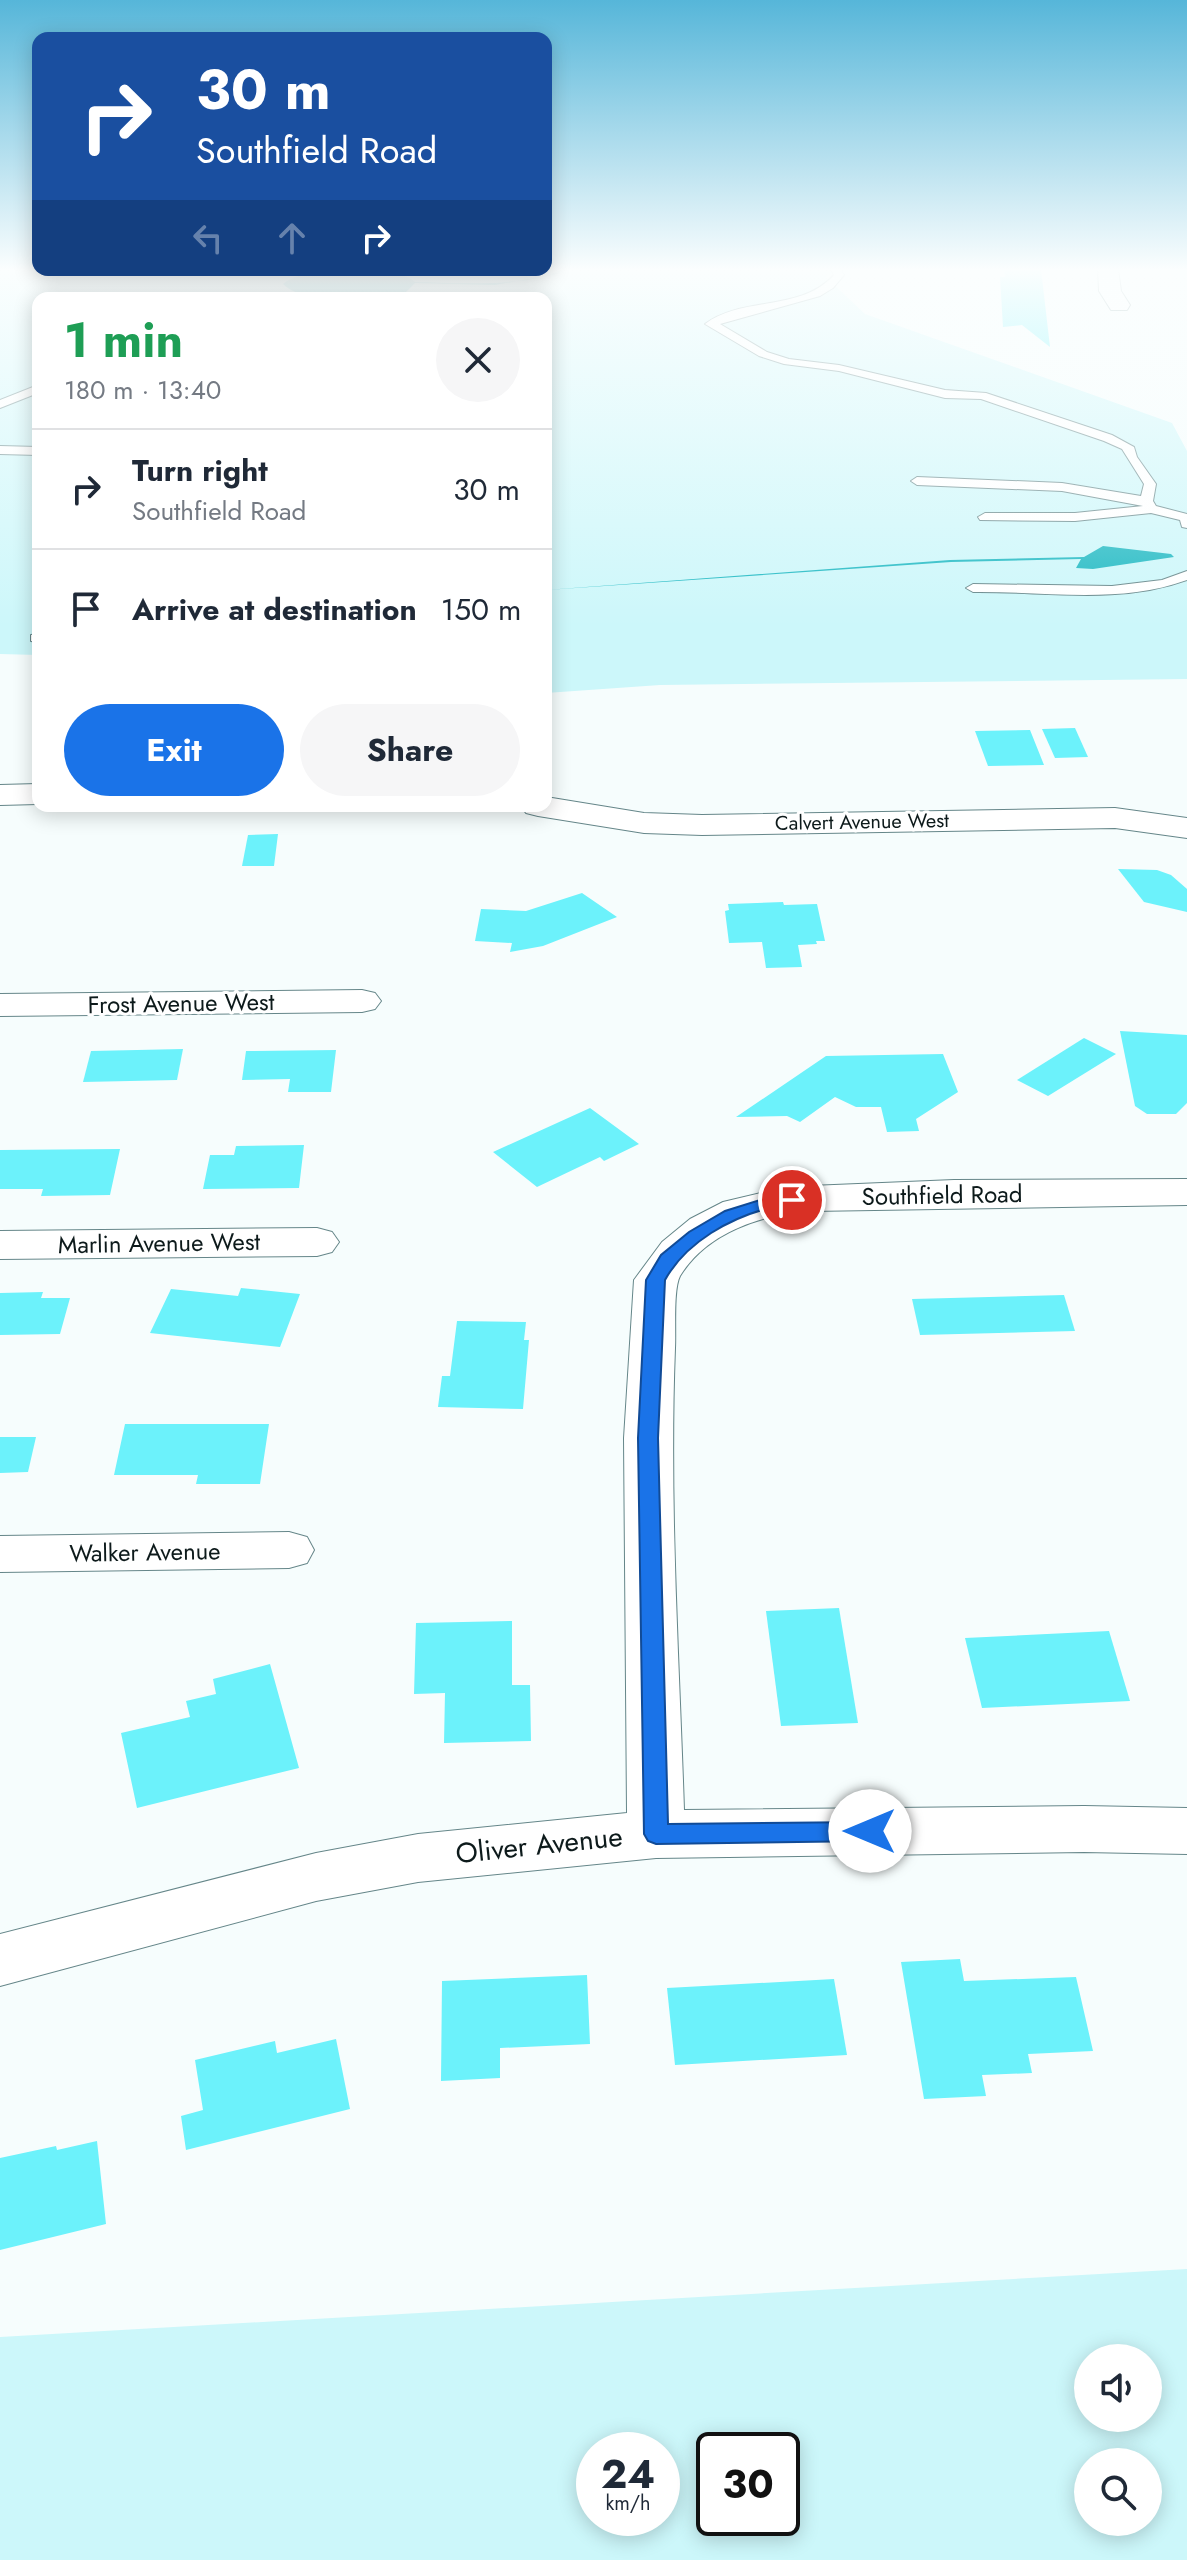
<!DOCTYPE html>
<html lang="en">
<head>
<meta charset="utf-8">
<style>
  body { margin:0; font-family:Jost,sans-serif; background:#f6f6f7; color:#1f2937; height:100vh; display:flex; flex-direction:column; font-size:30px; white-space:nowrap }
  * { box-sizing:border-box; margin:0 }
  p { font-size:26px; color:#747a83 }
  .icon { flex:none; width:44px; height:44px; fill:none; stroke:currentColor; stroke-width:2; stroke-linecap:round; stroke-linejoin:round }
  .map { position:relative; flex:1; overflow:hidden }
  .side { position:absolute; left:32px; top:292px; width:520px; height:520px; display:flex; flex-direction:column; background:#fff; border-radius:16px; box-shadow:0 4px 20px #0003 }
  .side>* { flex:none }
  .banner { position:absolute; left:32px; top:32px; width:520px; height:244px; border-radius:16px; box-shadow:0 4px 20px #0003; background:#1a4fa0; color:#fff; overflow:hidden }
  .tools { position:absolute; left:1074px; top:2344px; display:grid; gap:16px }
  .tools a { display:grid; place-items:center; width:88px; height:88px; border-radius:50%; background:#fff; box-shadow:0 4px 20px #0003; font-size:40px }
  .speed { position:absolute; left:576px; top:2432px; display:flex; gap:16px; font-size:40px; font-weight:700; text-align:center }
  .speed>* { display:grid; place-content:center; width:104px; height:104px; border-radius:50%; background:#fff; box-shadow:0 4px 20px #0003; line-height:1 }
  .speed small { font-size:20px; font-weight:400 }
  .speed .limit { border:4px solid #111; border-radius:12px; background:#fff; color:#111 }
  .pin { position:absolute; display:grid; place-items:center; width:68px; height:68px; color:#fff; margin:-34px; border:4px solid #fff; border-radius:50%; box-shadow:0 2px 8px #0007 }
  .me { position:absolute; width:88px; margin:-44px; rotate:270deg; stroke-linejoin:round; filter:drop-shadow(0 0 6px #0008) }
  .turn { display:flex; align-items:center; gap:28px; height:168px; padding:0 32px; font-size:36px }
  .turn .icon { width:104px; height:104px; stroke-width:2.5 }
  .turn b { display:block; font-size:56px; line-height:68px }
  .lanes { display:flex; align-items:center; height:76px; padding:0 32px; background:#0003; justify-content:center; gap:40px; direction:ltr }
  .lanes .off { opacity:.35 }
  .round { display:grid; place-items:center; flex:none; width:84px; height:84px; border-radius:42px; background:#f6f6f7 }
  .head { display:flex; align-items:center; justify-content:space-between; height:136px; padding:0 32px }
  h1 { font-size:48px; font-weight:700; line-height:60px; color:#1e9e55 }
  .action { display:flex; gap:16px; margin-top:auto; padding:16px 32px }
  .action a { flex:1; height:92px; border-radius:48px; background:#1a73e8; color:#fff; font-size:32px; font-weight:700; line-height:92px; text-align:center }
  .action a+a { background:#f6f6f7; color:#1f2937 }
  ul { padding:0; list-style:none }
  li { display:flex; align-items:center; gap:24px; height:120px; padding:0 32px; border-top:2px solid #e0e1e3 }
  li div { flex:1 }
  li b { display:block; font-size:30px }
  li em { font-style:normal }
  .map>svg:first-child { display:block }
</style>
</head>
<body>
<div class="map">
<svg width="1187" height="2560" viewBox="0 0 1187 2560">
  <rect width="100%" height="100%" fill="#f6fdfd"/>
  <!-- green -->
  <g fill="#ccf7fa" fill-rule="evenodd">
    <polygon points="0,269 836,269 826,277 865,314 1172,423 1187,451 1187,679 660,685 546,693 546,298 38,298 38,655 0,654"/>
    <path d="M 1187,2269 L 1187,2560 L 0,2560 L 0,2337 ZM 1088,2358 L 1148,2358 L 1148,2418 L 1088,2418 ZM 594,2450 L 662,2450 L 662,2518 L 594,2518 ZM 714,2450 L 782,2450 L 782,2518 L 714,2518 ZM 1088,2462 L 1148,2462 L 1148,2522 L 1088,2522 Z"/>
  </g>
  <!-- water -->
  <g fill="#1cb8c2">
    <path d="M 562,269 L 566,269 L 557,274 L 495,285 L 415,283 L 400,298 C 369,298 305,306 283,284 C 304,265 395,263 415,282 C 451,283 533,288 562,269 Z"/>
    <polygon points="1103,546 1171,554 1174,557 1093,569 1076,568 1081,559 951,562 546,590 950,560 1084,557"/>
  </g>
  <!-- building -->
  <g fill="#6cf2fb">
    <polygon points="1004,269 1041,269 1050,347 1022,325 1003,327 1000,277 1005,277"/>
    <polygon points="1075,728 1088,757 1055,758 1042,729"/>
    <polygon points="1030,730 1044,765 988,766 975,731"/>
    <polygon points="278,834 274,866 242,866 248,835"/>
    <polygon points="1118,869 1157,870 1171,875 1187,889 1187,912 1144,902"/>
    <polygon points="582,893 617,917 543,946 510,952 512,943 475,941 481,909 526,911"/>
    <polygon points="783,902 784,905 817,904 825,941 816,941 817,944 798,945 802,967 766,968 762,942 729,943 725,911 729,910 728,904"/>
    <polygon points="1120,1031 1187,1035 1187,1103 1176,1114 1147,1114 1135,1106"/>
    <polygon points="1084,1038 1116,1054 1048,1096 1017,1080"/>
    <polygon points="183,1049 177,1080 83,1082 91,1051"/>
    <polygon points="336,1050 331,1092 288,1092 290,1079 242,1080 246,1051"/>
    <polygon points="943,1054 958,1092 916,1119 919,1131 887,1132 881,1107 856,1107 835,1097 800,1122 787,1116 736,1117 826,1056"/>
    <polygon points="590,1108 639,1144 604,1161 600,1157 537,1187 493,1152"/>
    <polygon points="304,1145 299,1188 203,1189 210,1155 234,1155 236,1146"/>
    <polygon points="120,1149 110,1195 41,1196 43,1189 0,1189 0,1150"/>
    <polygon points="241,1288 300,1294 280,1347 150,1333 171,1289 238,1296"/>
    <polygon points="43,1292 41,1298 70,1298 60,1334 0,1335 0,1293"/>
    <polygon points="1064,1295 1075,1331 920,1335 912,1299"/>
    <polygon points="457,1321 526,1322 524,1340 529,1340 523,1409 438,1407 442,1376 450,1376"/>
    <polygon points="125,1424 269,1424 260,1484 196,1484 198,1475 114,1475"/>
    <polygon points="0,1437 36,1437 28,1472 0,1473"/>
    <polygon points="839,1608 858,1723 781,1726 766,1611"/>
    <polygon points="512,1621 512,1685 530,1685 531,1741 444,1743 445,1693 414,1694 416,1623"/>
    <polygon points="1109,1631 1130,1701 982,1708 965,1638"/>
    <polygon points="270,1664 299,1768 137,1808 121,1733 190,1717 186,1701 216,1694 213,1679"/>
    <polygon points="960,1959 964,1981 1076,1977 1093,2051 1028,2054 1032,2073 982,2075 986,2096 924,2099 901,1962"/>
    <polygon points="587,1975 590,2044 500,2048 500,2078 441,2081 442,1981"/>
    <polygon points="834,1979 847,2055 675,2065 667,1988"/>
    <polygon points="336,2039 350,2109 186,2150 181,2116 203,2110 195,2060 275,2041 277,2053"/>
    <polygon points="97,2141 106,2224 0,2250 0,2158 56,2146 57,2150"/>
  </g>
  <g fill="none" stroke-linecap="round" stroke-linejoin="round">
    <!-- service casing -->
    <g stroke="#658689" stroke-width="2">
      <g id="service">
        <path d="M 830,269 L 840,269 L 844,275 L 833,288 L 820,296 L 720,324 L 767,352 L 789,359 L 839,365 L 945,390 L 986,393 L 1112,435 L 1134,447 L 1137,457 L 1156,484 L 1153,501 L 1156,506 L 1187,514 L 1187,528 L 1182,527 L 1180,520 L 1151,513 L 1075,521 L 980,520 L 978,517 L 985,513 L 1075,513 L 1143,506 L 1062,491 L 917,485 L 911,481 L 917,477 L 1062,483 L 1141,496 L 1144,484 L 1122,449 L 1104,441 L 981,399 L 945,398 L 839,371 L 784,364 L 759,356 L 705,324 C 742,296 801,312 834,275 Z"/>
        <polygon points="38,385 38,393 0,408 0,400"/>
        <polygon points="0,446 38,447 38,455 0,454"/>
        <path d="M 1187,571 L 1187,580 C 1119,605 1044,591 973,592 L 966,588 L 973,584 L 1112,586 L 1162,580 Z"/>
        <polygon points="38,634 38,642 31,641 31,635"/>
      </g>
    </g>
    <!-- minor casing -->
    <g stroke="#658689" stroke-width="2">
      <g id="minor">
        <polygon points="1098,269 1118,269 1121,291 1130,305 1127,310 1111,310 1099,291"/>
        <polygon points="38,784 38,804 0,805 0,785"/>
        <polygon points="546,797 644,813 702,815 1115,808 1187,818 1187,838 1115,828 702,835 644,833 538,816 526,813 521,806 546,806"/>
        <polygon points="362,990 375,993 381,1001 375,1009 362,1012 0,1016 0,994"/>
        <path d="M 1187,1179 L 1187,1205 L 811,1211 C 763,1214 707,1232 680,1276 C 673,1289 676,1332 675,1348 C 669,1502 679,1656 684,1810 L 1084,1806 L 1187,1808 L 1187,1854 L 1084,1852 L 656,1858 L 418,1882 L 316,1901 L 0,1986 L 0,1934 L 316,1853 L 418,1834 L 627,1813 L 624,1438 L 634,1280 L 662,1242 L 690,1219 L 723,1202 L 786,1187 L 954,1180 Z"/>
        <polygon points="317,1228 332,1232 339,1242 332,1252 317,1256 0,1259 0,1231"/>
        <polygon points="289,1532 307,1537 314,1550 307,1563 289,1568 0,1572 0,1536"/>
      </g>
    </g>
    <!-- service -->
    <use href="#service" fill="#fff" fill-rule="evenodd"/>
    <!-- minor -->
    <use href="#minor" fill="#fff" fill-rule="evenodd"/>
  </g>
  <!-- sky -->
  <linearGradient id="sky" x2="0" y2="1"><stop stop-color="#56b6d9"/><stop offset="0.43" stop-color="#fbfefe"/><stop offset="1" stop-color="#fbfefe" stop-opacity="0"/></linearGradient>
  <rect width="1187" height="627" fill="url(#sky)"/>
  <!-- route -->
  <path fill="#1a73e8" stroke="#114b97" stroke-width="2" d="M 792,1195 L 801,1200 L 798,1204 C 790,1206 781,1206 773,1207 C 731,1217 686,1242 665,1280 L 658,1438 L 668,1824 L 870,1822 L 878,1825 L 882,1831 L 878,1838 L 870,1841 L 656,1844 L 648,1841 L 644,1834 L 638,1438 L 646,1280 L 661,1255 L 689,1232 L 725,1211 L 773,1196 Z"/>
  <g text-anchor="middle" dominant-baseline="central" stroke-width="6" stroke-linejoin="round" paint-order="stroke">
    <!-- far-street labels -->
    <g font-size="20" fill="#0d1a1b" stroke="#fff">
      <text transform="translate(862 822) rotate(-1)">Calvert Avenue West</text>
    </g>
    <!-- street labels -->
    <g font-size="24" fill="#0d1a1b" stroke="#fff">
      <text transform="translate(181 1003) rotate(-1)">Frost Avenue West</text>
      <text transform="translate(942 1195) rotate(-1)">Southfield Road</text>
      <text transform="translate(159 1243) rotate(-1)">Marlin Avenue West</text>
      <text transform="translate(145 1552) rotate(-1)">Walker Avenue</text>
    </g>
    <!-- near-street labels -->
    <g font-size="28" fill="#0d1a1b" stroke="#fff">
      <text transform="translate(539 1845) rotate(-6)">Oliver Avenue</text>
    </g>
  </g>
</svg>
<div class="tools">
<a><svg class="icon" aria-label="sound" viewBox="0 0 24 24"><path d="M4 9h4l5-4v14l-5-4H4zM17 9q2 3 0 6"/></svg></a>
<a><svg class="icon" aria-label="search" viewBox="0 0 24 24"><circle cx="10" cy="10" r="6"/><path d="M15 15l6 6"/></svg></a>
</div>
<div class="speed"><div>24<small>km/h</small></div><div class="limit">30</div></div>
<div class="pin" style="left:792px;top:1200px;background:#d93025"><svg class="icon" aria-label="arrive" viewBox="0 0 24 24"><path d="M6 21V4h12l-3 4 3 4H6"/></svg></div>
<svg class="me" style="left:870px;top:1831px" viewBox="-20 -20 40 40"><circle r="19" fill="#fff"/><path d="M0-13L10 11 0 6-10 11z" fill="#1a73e8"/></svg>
<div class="banner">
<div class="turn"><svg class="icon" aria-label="right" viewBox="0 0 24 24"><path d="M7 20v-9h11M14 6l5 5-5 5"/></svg><div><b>30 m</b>Southfield Road</div></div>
<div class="lanes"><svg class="icon off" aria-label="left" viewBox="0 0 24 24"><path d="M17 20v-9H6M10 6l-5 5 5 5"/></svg><svg class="icon off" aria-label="ahead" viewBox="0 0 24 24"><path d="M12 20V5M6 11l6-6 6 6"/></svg><svg class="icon" aria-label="right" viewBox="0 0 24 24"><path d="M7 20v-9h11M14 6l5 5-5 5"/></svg></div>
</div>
<section class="side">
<div class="head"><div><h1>1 min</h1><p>180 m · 13:40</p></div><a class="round"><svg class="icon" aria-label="close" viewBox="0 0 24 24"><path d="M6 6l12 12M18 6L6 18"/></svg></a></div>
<ul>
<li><svg class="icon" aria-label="right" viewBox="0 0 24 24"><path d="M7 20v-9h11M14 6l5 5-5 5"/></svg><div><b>Turn right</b><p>Southfield Road</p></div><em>30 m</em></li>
<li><svg class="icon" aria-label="arrive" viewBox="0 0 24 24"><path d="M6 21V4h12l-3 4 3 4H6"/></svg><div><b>Arrive at destination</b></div><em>150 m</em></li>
</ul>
<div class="action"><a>Exit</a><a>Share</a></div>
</section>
</div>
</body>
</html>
